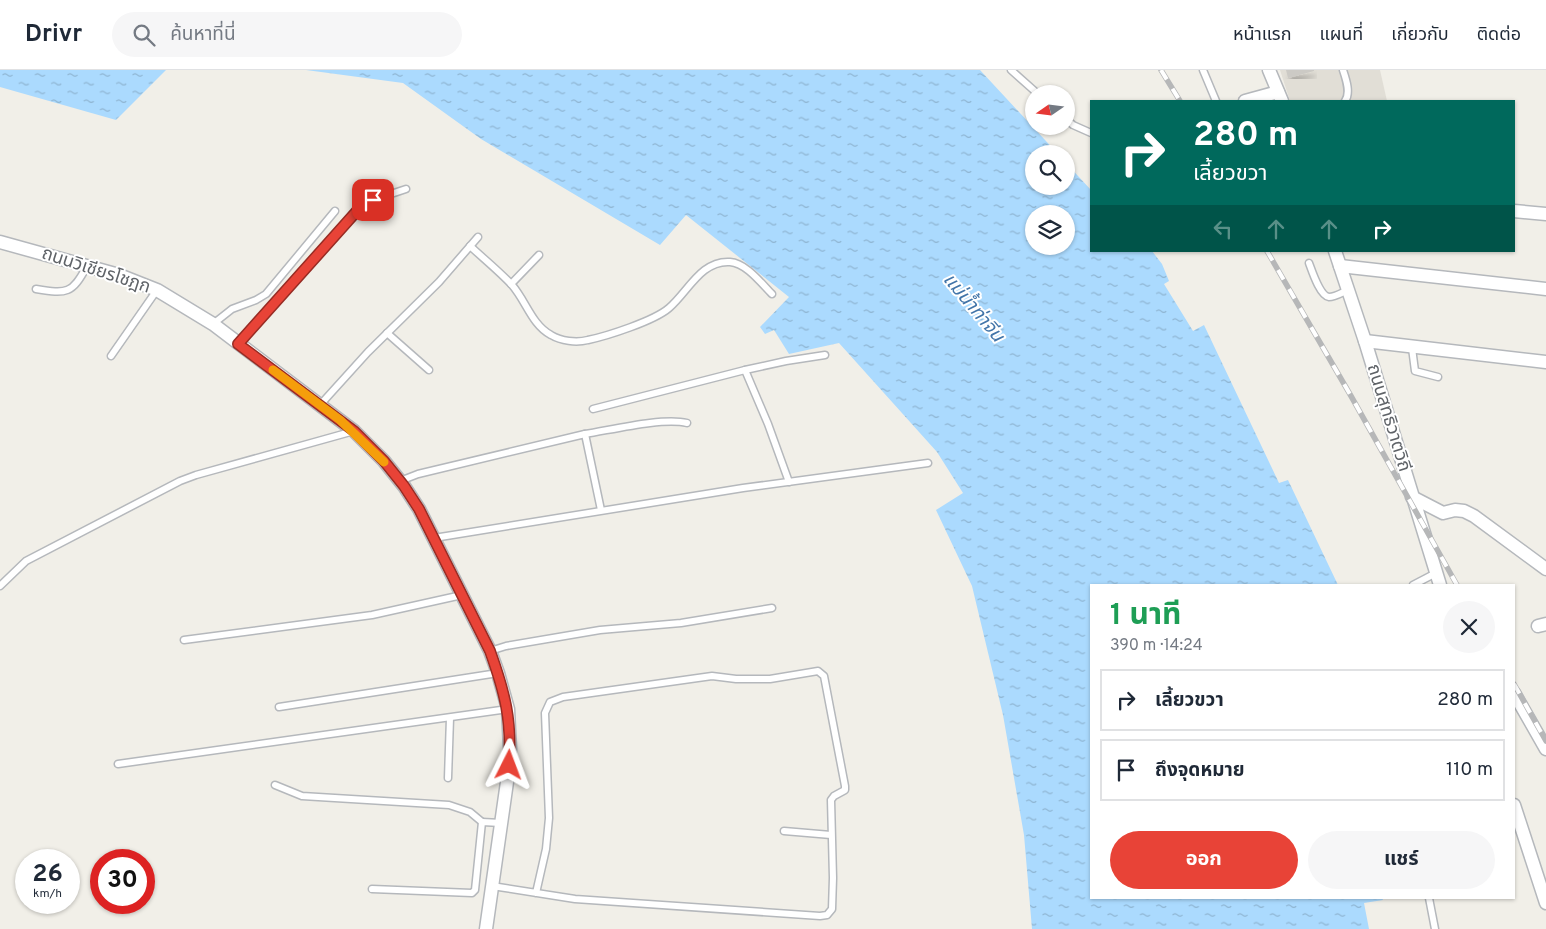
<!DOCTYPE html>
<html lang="th">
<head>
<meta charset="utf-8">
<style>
  body { margin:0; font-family:Overpass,"Noto Sans Thai",sans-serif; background:#f6f6f7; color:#1f2937; height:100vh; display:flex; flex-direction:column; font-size:19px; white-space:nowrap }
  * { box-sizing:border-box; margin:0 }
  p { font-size:16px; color:#747a83 }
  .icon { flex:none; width:28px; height:28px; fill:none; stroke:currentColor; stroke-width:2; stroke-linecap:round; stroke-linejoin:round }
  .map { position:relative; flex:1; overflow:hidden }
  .sheet { position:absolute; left:1090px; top:514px; width:425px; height:315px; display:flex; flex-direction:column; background:#fff; border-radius:0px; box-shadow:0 1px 4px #0004 }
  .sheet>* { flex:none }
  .top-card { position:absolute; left:1090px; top:30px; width:425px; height:152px; border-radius:0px; box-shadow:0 1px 4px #0004; background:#00695c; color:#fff; overflow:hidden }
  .needle { width:32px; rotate:256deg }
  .tools { position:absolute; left:1025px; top:15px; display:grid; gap:10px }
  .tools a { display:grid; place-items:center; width:50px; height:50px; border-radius:50%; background:#fff; box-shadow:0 1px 4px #0004; font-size:25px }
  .speed { position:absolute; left:15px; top:779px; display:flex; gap:10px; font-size:25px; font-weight:700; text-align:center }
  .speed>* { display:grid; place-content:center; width:65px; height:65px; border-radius:50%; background:#fff; box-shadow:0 1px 4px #0004; line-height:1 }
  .speed small { font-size:12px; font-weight:400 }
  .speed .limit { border:8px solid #d22; background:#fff; color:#111 }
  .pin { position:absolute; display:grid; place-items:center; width:42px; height:42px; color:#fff; margin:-21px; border-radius:10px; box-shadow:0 2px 8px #0006 }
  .me { position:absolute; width:55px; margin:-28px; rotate:3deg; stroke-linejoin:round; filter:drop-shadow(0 0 4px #0008) }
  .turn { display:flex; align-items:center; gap:18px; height:105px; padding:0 20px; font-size:22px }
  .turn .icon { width:65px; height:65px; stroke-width:2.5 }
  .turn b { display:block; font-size:35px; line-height:42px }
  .lanes { display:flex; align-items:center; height:48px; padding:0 20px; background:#0003; justify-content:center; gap:25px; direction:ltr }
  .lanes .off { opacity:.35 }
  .round { display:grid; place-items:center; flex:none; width:52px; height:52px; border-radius:26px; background:#f6f6f7 }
  .overview { display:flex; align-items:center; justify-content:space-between; height:85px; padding:0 20px }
  h1 { font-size:30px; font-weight:700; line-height:38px; color:#1e9e55 }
  .primary-button { display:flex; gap:10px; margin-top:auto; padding:10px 20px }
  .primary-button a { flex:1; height:58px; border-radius:30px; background:#e84337; color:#fff; font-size:20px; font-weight:700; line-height:58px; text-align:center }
  .primary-button a+a { background:#f6f6f7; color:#1f2937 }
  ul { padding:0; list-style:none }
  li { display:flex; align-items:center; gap:15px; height:62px; margin:0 10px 8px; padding:0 10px; border:2px solid #e0e1e3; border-radius:0px }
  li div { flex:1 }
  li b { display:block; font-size:19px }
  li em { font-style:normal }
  header { display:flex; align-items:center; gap:30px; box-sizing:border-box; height:70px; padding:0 25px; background:#fff; border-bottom:1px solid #e0e1e3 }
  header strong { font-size:24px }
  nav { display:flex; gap:28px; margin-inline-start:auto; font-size:18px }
  .search { width:350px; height:45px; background:#f6f6f7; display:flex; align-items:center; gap:12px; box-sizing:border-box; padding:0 18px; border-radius:28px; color:#747a83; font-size:19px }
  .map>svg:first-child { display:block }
</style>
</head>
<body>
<header>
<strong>Drivr</strong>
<div class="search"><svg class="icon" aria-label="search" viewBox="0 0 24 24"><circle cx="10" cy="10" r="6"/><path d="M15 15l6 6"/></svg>ค้นหาที่นี่</div>
<nav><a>หน้าแรก</a><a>แผนที่</a><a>เกี่ยวกับ</a><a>ติดต่อ</a></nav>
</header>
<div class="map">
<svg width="1546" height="859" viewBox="0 0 1546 859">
  <defs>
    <pattern id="water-ripples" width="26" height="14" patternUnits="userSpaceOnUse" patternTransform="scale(1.25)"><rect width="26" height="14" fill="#abdafe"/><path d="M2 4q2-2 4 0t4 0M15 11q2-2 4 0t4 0" fill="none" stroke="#8eb4d1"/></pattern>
    <filter id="shadow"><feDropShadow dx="3" dy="5.5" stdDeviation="2.5" flood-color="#0004"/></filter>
  </defs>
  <rect width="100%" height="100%" fill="#f1efe8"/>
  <!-- education -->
  <polygon fill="#e1ded6" points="1280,0 1380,0 1387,31 1290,31"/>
  <!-- water -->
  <g fill="url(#water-ripples)" fill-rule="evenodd">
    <polygon points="0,0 166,0 116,50 0,17"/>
    <path d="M 306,0 L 980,0 L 1058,84 L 1034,84 L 1034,116 L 1066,116 L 1066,93 L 1091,120 L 1091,181 L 1152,181 L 1162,194 L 1169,211 L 1164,214 L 1193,261 L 1204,255 L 1279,413 L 1288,410 L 1338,515 L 1091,515 L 1091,828 L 1382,828 L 1383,830 L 1364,833 L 1369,859 L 1032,859 L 1024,765 L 1003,645 L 972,516 L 936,440 L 963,423 L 937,382 L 839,273 L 789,284 L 774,260 L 765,264 L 760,257 L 789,227 L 686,145 L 660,175 L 481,69 L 403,13 ZM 1034,144 L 1066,144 L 1066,176 L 1034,176 Z"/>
  </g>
  <!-- building -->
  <polygon fill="#cccac5" filter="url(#shadow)" points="1286,0 1314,0 1314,1 1288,8"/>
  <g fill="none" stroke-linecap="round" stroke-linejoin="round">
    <!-- lane casing -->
    <g stroke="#b5b8bc" stroke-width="9">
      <g id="lane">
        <polyline points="1011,0 1038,24"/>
        <polyline points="1203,0 1216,31"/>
        <path d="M 1343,0 C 1346,9 1351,23 1345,31"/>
        <polyline points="1066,49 1073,55 1091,63"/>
        <path d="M 470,176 C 484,189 499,201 512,215 C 526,231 532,255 551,265 C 561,271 576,273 588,270 C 607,266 654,251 669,238 C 688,222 701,190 730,192 C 746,193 761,213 772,224"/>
        <path d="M 1309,193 C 1312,201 1320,226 1329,227 C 1335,227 1343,222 1348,220"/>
        <polyline points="511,214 539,185"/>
        <path d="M 36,219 C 67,224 72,224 87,196"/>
        <polyline points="213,254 232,239 256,230 266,224 335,141"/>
        <polyline points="387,263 429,300"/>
        <polyline points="238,274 356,142 373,130 406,119"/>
        <polyline points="1412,278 1415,301 1438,307"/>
        <polyline points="111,286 157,220"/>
        <polyline points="745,300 786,291 825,285"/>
        <polyline points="320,335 368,282 439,212 478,167"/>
        <polyline points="593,339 745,300 768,354 789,412"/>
        <path d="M 585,364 C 611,360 663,347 687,353"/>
        <polyline points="400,411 418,404 585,364 601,440"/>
        <polyline points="434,468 743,418 928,393"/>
        <polyline points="1413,515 1436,503"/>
        <polyline points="0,516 26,491 180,411 196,405 354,361"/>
        <polyline points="184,570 372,545 462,525"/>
        <polyline points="490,581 506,576 600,560 681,553 772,538"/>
        <polyline points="279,637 498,603"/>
        <polyline points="118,694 508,639"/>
        <polyline points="448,708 450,648"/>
        <polyline points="275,715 302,726 449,735 470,742 482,752"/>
        <polyline points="784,761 831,765"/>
        <polyline points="492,816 575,829 820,846 827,845 832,839 833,808 831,730 834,726 845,720 845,716 824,606 818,601 770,609 736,609 712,606 563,627 550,632 545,643 549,748 546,779 536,823"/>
        <polyline points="372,819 472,823 475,820 482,752 501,753"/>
        <polyline points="1429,828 1435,859"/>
      </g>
    </g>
    <!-- street casing -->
    <g stroke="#b5b8bc" stroke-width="15">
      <g id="street">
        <polyline points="1269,0 1282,31"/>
        <polyline points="1245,31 1278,22"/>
        <polyline points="1514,141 1546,144"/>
        <polyline points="0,172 119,205 157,220 213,254 354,361 384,391 404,416 419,439 490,581 498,603 508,639 510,679 507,712 486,859"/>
        <polyline points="1335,181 1365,271 1440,515"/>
        <polyline points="1340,196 1546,219"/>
        <polyline points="1365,271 1546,292"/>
        <polyline points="1412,427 1443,443 1455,440 1464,441 1474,446 1546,499"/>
        <polyline points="1538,556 1546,554"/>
        <polyline points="1514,623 1546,679"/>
        <polyline points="1514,735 1546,833"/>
      </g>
    </g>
    <!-- lane -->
    <use href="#lane" stroke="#fff" stroke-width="6"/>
    <!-- street -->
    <use href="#street" stroke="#fff" stroke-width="12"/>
    <!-- rail casing -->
    <g stroke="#b6b7b8" stroke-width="5.5">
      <g id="rail">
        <polyline points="1161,0 1180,31"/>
        <polyline points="1267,181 1351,326 1457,515"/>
        <polyline points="1514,614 1546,671"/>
      </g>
    </g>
    <!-- rail -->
    <use href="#rail" stroke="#fff" stroke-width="4" stroke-dasharray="11" stroke-linecap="butt"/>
  </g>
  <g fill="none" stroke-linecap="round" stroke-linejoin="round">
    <!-- route casing -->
    <g stroke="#972c24" stroke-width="12">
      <path id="route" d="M 373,130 L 356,142 L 238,274 L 354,361 L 384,391 L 404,416 L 419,439 L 490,581 C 505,623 512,650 509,695"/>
    </g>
    <!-- route -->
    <use href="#route" stroke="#e84337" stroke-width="9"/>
    <!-- slow -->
    <polyline stroke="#f59e0b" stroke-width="9" points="273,300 340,350 384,392"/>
  </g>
  <g text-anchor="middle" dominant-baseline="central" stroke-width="4" stroke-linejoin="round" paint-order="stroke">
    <!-- street labels -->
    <g font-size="18" fill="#5f6368" stroke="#fff">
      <text transform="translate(96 201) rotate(18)">ถนนวิเชียรโชฎก</text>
      <text transform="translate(1388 348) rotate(73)">ถนนสุทธิวาตวิถี</text>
    </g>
    <!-- water labels -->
    <g font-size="19" font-style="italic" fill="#4275a9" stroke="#fff">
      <text transform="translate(973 238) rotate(50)">แม่น้ำท่าจีน</text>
    </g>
  </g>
</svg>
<div class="tools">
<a><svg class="needle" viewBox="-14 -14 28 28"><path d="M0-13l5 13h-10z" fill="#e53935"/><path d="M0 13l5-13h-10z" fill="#747a83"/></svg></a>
<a><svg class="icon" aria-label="search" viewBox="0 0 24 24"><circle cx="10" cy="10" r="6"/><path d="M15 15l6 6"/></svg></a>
<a><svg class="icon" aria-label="layers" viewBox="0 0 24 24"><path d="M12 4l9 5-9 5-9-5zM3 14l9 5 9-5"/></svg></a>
</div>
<div class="speed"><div>26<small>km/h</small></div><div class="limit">30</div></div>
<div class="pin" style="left:373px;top:130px;background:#d93025"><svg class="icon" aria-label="arrive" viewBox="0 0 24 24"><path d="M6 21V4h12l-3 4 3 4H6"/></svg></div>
<svg class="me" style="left:509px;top:695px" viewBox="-20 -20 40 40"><path d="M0-17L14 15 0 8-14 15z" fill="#e84337" stroke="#fff" stroke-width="4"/></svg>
<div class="top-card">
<div class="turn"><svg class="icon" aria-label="right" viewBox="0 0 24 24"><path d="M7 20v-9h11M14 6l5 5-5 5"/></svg><div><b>280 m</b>เลี้ยวขวา</div></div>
<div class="lanes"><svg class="icon off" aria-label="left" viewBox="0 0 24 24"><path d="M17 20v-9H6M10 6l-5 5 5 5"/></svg><svg class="icon off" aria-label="ahead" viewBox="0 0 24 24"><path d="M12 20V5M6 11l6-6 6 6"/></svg><svg class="icon off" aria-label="ahead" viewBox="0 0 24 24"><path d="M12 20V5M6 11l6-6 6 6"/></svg><svg class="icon" aria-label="right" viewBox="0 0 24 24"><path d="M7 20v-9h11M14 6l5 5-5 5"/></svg></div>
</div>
<section class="sheet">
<div class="overview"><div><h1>1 นาที</h1><p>390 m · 14:24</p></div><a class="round"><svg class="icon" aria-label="close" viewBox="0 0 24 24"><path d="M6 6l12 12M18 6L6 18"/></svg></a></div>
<ul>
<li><svg class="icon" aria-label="right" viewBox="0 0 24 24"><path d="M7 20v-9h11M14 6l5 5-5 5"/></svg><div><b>เลี้ยวขวา</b></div><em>280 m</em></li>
<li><svg class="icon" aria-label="arrive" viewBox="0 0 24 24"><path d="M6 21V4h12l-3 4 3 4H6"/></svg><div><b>ถึงจุดหมาย</b></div><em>110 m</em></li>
</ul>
<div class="primary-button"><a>ออก</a><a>แชร์</a></div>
</section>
</div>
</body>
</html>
